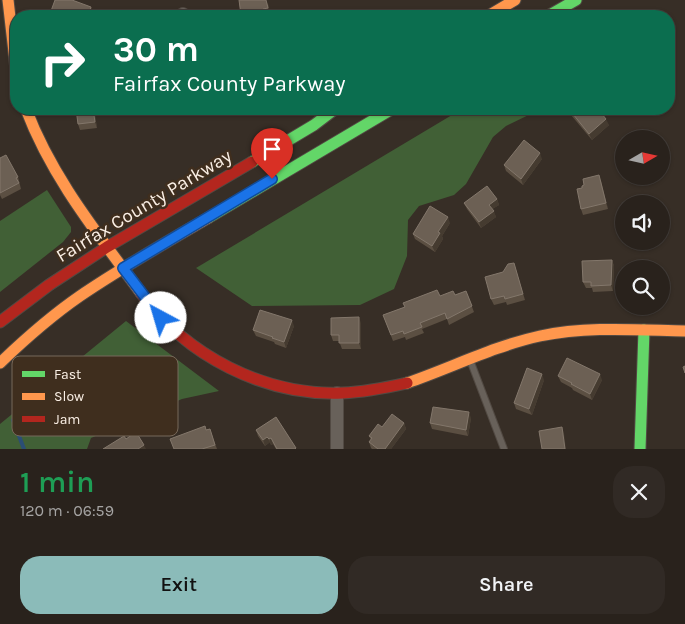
<!DOCTYPE html>
<html lang="en">
<head>
<meta charset="utf-8">
<style>
  body { margin:0; font-family:Karla,sans-serif; background:#312a25; color:#f1f3f6; height:100vh; display:flex; flex-direction:column; font-size:19px; white-space:nowrap }
  * { box-sizing:border-box; margin:0 }
  p { font-size:16px; color:#a5a4a3 }
  .icon { flex:none; width:28px; height:28px; fill:none; stroke:currentColor; stroke-width:2; stroke-linecap:round; stroke-linejoin:round }
  .map { position:relative; height:449px; overflow:hidden }
  .sheet { display:flex; flex-direction:column; background:#29221c; flex:1 }
  .sheet>* { flex:none }
  .hud { position:absolute; left:10px; top:10px; width:665px; height:105px; border-radius:20px; box-shadow:0 1px 4px #0004,0 0 0 1px #453f3b; background:#0b6e4f; color:#fff; overflow:hidden }
  .needle { width:32px; rotate:81deg }
  .controls { position:absolute; left:615px; top:130px; display:grid; gap:10px }
  .controls a { display:grid; place-items:center; width:55px; height:55px; border-radius:50%; background:#29221c; box-shadow:0 1px 4px #0004,0 0 0 1px #453f3b; font-size:25px }
  .pin { position:absolute; display:grid; place-items:center; width:42px; height:42px; color:#fff; margin:-51px -21px; border-radius:50% 50% 50% 0; rotate:-45deg; box-shadow:0 0 5px #0007 }
  .pin .icon { rotate:45deg }
  .me { position:absolute; width:55px; margin:-28px; rotate:321deg; stroke-linejoin:round; filter:drop-shadow(0 0 4px #0008) }
  .turn { display:flex; align-items:center; gap:18px; height:105px; padding:0 20px; font-size:22px }
  .turn .icon { width:65px; height:65px; stroke-width:2.5 }
  .turn b { display:block; font-size:35px; line-height:42px }
  .round { display:grid; place-items:center; flex:none; width:52px; height:52px; border-radius:20px; background:#312a25 }
  .head { display:flex; align-items:center; justify-content:space-between; height:85px; padding:0 20px }
  h1 { font-size:30px; font-weight:600; line-height:38px; color:#1e9e55 }
  .primary-button { display:flex; gap:10px; margin-top:auto; padding:10px 20px }
  .primary-button a { flex:1; height:58px; border-radius:20px; background:#8bbbb9; color:#111; font-size:20px; font-weight:600; line-height:58px; text-align:center }
  .primary-button a+a { background:#312a25; color:#f1f3f6 }
  .map>svg:first-child { display:block }
</style>
</head>
<body>
<div class="map">
<svg width="685" height="449" viewBox="0 0 685 449">
  <rect width="100%" height="100%" fill="#372e26"/>
  <!-- forest -->
  <g fill="#416036">
    <polygon points="462,109 541,109 506,126 493,137 466,184 454,195 419,206 408,220 407,256 394,289 360,305 252,306 196,268"/>
    <polygon points="47,190 71,227 71,232 63,242 0,292 0,221"/>
    <polygon points="126,321 219,391 182,399 91,438 87,449 0,449 0,424"/>
  </g>
  <g fill="none" stroke-linecap="round" stroke-linejoin="round">
    <!-- stream -->
    <polyline stroke="#2b4e74" stroke-width="4" points="13,420 24,449"/>
    <!-- lane casing -->
    <g stroke="#524a43" stroke-width="8">
      <polyline id="lane" points="470,360 504,449"/>
    </g>
    <!-- street casing -->
    <g stroke="#524a43" stroke-width="14">
      <g id="street">
        <polyline points="180,16 183,14"/>
        <polyline points="337,449 337,393"/>
      </g>
    </g>
    <!-- fast casing -->
    <g stroke="#524a43" stroke-width="13">
      <g id="fast">
        <polyline points="548,16 576,0"/>
        <polyline points="252,162 314,125 335,109"/>
        <polyline points="208,218 392,109"/>
        <polyline points="640,449 644,330"/>
      </g>
    </g>
    <!-- slow casing -->
    <g stroke="#524a43" stroke-width="13">
      <g id="slow">
        <polyline points="8,0 16,70"/>
        <polyline points="488,16 515,0"/>
        <path d="M 26,109 C 52,178 98,234 141,293"/>
        <path d="M 0,363 C 25,339 51,316 80,296 C 121,268 165,243 208,218"/>
        <path d="M 407,383 C 451,368 494,346 540,336 C 588,326 637,330 685,331"/>
      </g>
    </g>
    <!-- jam casing -->
    <g stroke="#524a43" stroke-width="13">
      <g id="jam">
        <path d="M 141,293 C 186,356 265,396 342,393 C 364,392 385,388 407,383"/>
        <polyline points="0,322 49,285 107,247 252,162"/>
      </g>
    </g>
    <!-- lane -->
    <use href="#lane" stroke="#68615a" stroke-width="6"/>
    <!-- street -->
    <use href="#street" stroke="#68615a" stroke-width="12"/>
    <!-- fast -->
    <use href="#fast" stroke="#63d668" stroke-width="11"/>
    <!-- slow -->
    <use href="#slow" stroke="#ff974d" stroke-width="11"/>
    <!-- jam -->
    <use href="#jam" stroke="#b3261e" stroke-width="11"/>
  </g>
  <!-- wall -->
  <g fill="#5b4f42">
    <polygon points="239,0 268,4 270,14 266,15 266,16 241,16"/>
    <polygon points="91,7 93,13 92,16 53,16 51,11"/>
    <polygon points="76,109 94,109 97,128 80,130 78,124"/>
    <polygon points="124,109 135,109 126,113"/>
    <polygon points="569,109 609,125 592,140 571,115"/>
    <polygon points="0,158 18,177 21,189 2,199 0,195"/>
    <polygon points="542,159 523,185 506,171 504,165"/>
    <polygon points="601,181 608,209 583,215 581,209 582,188"/>
    <polygon points="497,199 499,205 492,209 496,217 481,228 467,209 464,203"/>
    <polygon points="450,223 442,236 443,239 435,252 415,239 413,234"/>
    <polygon points="612,260 614,266 613,291 593,292 592,288 586,288 583,282"/>
    <polygon points="514,263 525,300 507,305 506,302 494,305 491,299"/>
    <polygon points="466,291 474,312 449,325 447,319 422,329 424,333 406,340 405,337 393,341 383,315 440,296 455,295"/>
    <polygon points="361,323 361,349 342,349 339,341 333,341 331,335"/>
    <polygon points="294,326 286,348 275,344 274,342 256,336 253,330"/>
    <polygon points="558,376 602,380 592,400 573,390 572,388 561,382"/>
    <polygon points="544,380 532,415 516,409 514,403"/>
    <polygon points="276,417 296,449 276,449 273,444 271,445 270,442 265,446 258,436 256,430"/>
    <polygon points="471,418 468,436 432,429 430,423"/>
    <polygon points="404,423 406,429 391,449 372,449 371,448 369,442 371,440 369,436 382,427"/>
    <polygon points="210,429 217,449 174,449 206,430"/>
  </g>
  <!-- shaded-wall -->
  <g fill="#453b30">
    <polygon points="266,0 268,4 270,14 268,8"/>
    <polygon points="91,7 93,13 92,16 88,16"/>
    <polygon points="93,109 94,109 97,128 95,122"/>
    <polygon points="606,119 609,125 592,140 589,134"/>
    <polygon points="540,153 542,159 523,185 521,179"/>
    <polygon points="599,175 601,181 608,209 606,203"/>
    <polygon points="497,199 499,205 491,210 489,205"/>
    <polygon points="494,211 496,217 481,228 479,222"/>
    <polygon points="448,217 450,223 442,236 443,239 435,252 432,246 438,232"/>
    <polygon points="612,260 614,266 613,291 611,285"/>
    <polygon points="359,317 361,323 361,349 359,343"/>
    <polygon points="292,320 294,326 286,348 284,342"/>
    <polygon points="542,374 544,380 532,415 529,409"/>
    <polygon points="600,374 602,380 592,400 590,394"/>
    <polygon points="469,412 471,418 468,436 466,430"/>
    <polygon points="404,423 406,429 391,449 385,449"/>
    <polygon points="562,427 564,433 566,449 565,449"/>
    <polygon points="267,437 270,442 265,446 263,440"/>
    <polygon points="271,438 273,444 271,445 269,439"/>
    <polygon points="144,445 146,449 138,449"/>
  </g>
  <!-- building -->
  <g fill="#6c6054" stroke="#83776b">
    <polygon points="55,0 72,0 91,7 88,16 69,16 51,11"/>
    <polygon points="239,0 266,0 268,8 263,9 264,16 244,16 243,15 241,15"/>
    <polygon points="76,109 93,109 95,122 78,124"/>
    <polygon points="569,109 598,109 606,119 589,134"/>
    <polygon points="524,140 540,153 521,179 504,165"/>
    <polygon points="6,155 18,177 16,178 19,183 0,193 0,158"/>
    <polygon points="599,175 606,203 581,209 577,189 582,188 582,186 584,185 583,179"/>
    <polygon points="487,186 497,199 489,205 494,211 479,222 464,203"/>
    <polygon points="430,206 448,217 438,232 440,233 432,246 413,234"/>
    <polygon points="612,260 611,285 591,286 591,282 583,282 582,261"/>
    <polygon points="514,263 523,294 505,299 504,296 491,299 485,277 503,272 508,264"/>
    <polygon points="437,290 440,296 453,291 455,295 466,291 472,306 447,319 445,313 420,323 422,327 404,334 403,331 391,335 383,315 405,307 403,303"/>
    <polygon points="260,310 292,320 284,342 272,338 273,337 253,330"/>
    <polygon points="359,317 359,343 339,343 339,335 331,335 331,318"/>
    <polygon points="567,358 600,374 590,394 571,384 572,383 558,376"/>
    <polygon points="685,366 685,373 683,367"/>
    <polygon points="527,368 542,374 529,409 514,403"/>
    <polygon points="433,407 469,412 466,430 430,423"/>
    <polygon points="392,414 404,423 385,449 378,449 369,442 372,438 369,436 378,424 382,427"/>
    <polygon points="276,417 296,448 295,449 277,449 271,438 269,439 267,437 263,440 256,430"/>
    <polygon points="205,426 206,430 210,429 215,445 202,449 174,449 170,439"/>
    <polygon points="562,427 565,449 542,449 539,431"/>
    <polygon points="136,432 144,445 138,449 103,449 124,436 126,439"/>
  </g>
  <g fill="none" stroke-linecap="round" stroke-linejoin="round">
    <!-- route casing -->
    <g stroke="#114b97" stroke-width="12">
      <polyline id="route" points="161,318 123,268 272,179"/>
    </g>
    <!-- route -->
    <use href="#route" stroke="#1a73e8" stroke-width="9"/>
  </g>
  <g text-anchor="middle" dominant-baseline="central" stroke-width="5" stroke-linejoin="round" paint-order="stroke">
    <!-- street labels -->
    <g font-size="19" fill="#fbf0e6" stroke="#3f2e1e">
      <text transform="translate(144 206) rotate(-31)">Fairfax County Parkway</text>
    </g>
  </g>
  <!-- legend -->
  <rect x="12" y="356" width="166" height="80" rx="8" fill="#3f2e1e" stroke="#77685a" stroke-width="1"/>
  <rect x="22" y="371" width="23" height="6" fill="#63d668"/>
  <rect x="22" y="393" width="23" height="7" fill="#ff974d"/>
  <rect x="22" y="416" width="23" height="6" fill="#b3261e"/>
  <g font-size="14" fill="#fbf0e6">
    <text x="54" y="379">Fast</text>
    <text x="54" y="401">Slow</text>
    <text x="54" y="424">Jam</text>
  </g>
</svg>
<div class="controls">
<a><svg class="needle" viewBox="-14 -14 28 28"><path d="M0-13l5 13h-10z" fill="#e53935"/><path d="M0 13l5-13h-10z" fill="#a5a4a3"/></svg></a>
<a><svg class="icon" aria-label="sound" viewBox="0 0 24 24"><path d="M4 9h4l5-4v14l-5-4H4zM17 9q2 3 0 6"/></svg></a>
<a><svg class="icon" aria-label="search" viewBox="0 0 24 24"><circle cx="10" cy="10" r="6"/><path d="M15 15l6 6"/></svg></a>
</div>
<div class="pin" style="left:272px;top:179px;background:#d93025"><svg class="icon" aria-label="arrive" viewBox="0 0 24 24"><path d="M6 21V4h12l-3 4 3 4H6"/></svg></div>
<svg class="me" style="left:161px;top:318px" viewBox="-20 -20 40 40"><circle r="19" fill="#fff"/><path d="M0-13L10 11 0 6-10 11z" fill="#1a73e8"/></svg>
<div class="hud">
<div class="turn"><svg class="icon" aria-label="right" viewBox="0 0 24 24"><path d="M7 20v-9h11M14 6l5 5-5 5"/></svg><div><b>30 m</b>Fairfax County Parkway</div></div>
</div>
</div>
<section class="sheet">
<div class="head"><div><h1>1 min</h1><p>120 m · 06:59</p></div><a class="round"><svg class="icon" aria-label="close" viewBox="0 0 24 24"><path d="M6 6l12 12M18 6L6 18"/></svg></a></div>
<div class="primary-button"><a>Exit</a><a>Share</a></div>
</section>
</body>
</html>
